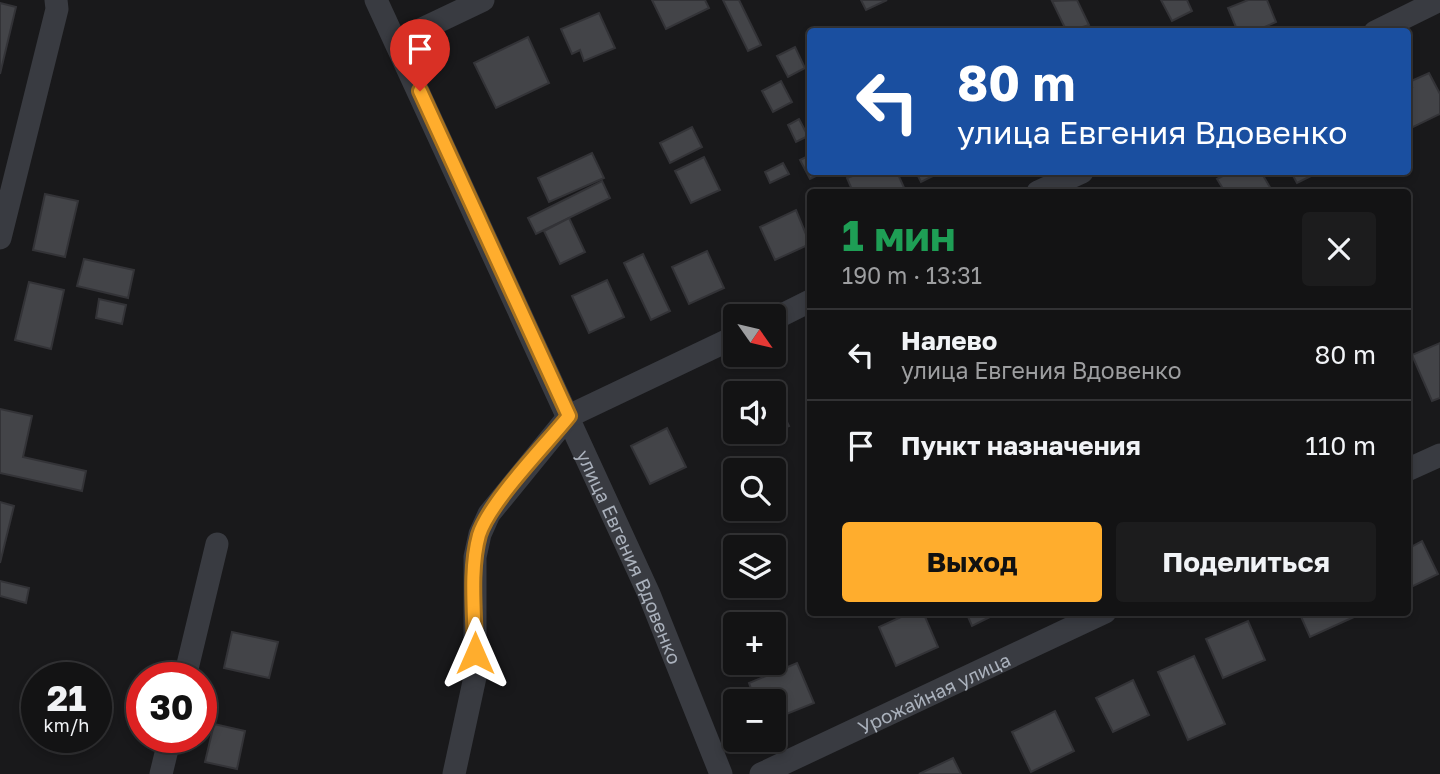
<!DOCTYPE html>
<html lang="ru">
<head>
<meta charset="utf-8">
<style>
  body { margin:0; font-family:"Golos Text",sans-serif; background:#1c1c1d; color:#f1f3f6; height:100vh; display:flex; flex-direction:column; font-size:26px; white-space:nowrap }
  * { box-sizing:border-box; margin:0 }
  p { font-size:23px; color:#9d9ea0 }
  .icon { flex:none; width:38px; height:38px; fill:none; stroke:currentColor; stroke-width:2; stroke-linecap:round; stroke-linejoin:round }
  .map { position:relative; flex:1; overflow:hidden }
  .drawer { position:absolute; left:807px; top:189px; width:604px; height:427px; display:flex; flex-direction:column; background:#131314; border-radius:7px; box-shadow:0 4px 10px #0003,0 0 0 2px #323234 }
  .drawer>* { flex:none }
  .top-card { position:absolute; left:807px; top:28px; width:604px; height:147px; border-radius:7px; box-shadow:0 4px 10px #0003,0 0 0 2px #323234; background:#1a4fa0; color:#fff; overflow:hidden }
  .needle { width:46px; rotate:124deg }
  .buttons { position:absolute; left:723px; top:304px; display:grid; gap:14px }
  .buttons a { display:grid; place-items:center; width:63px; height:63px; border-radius:7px; background:#131314; box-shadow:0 4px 10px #0003,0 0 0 2px #323234; font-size:35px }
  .speed { position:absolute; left:21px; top:662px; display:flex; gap:14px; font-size:35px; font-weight:700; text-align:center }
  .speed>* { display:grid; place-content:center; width:91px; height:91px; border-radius:50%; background:#131314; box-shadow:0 4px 10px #0003,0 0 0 2px #323234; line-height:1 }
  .speed small { font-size:18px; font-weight:400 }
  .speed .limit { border:10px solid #d22; background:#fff; color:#111 }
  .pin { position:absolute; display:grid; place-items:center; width:60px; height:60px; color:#fff; margin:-72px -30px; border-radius:50% 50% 50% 0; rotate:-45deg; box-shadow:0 0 7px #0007 }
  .pin .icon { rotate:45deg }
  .me { position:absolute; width:77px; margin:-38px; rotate:0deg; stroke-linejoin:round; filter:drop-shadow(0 0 5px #0008) }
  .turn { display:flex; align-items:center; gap:24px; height:147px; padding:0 35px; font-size:32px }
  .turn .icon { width:91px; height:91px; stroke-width:2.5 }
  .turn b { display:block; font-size:49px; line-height:60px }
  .round { display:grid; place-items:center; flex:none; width:74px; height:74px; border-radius:7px; background:#1c1c1d }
  .headline { display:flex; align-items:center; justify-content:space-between; height:119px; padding:0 35px }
  h1 { font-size:42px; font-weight:700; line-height:52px; color:#1e9e55 }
  .button { display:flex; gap:14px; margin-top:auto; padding:14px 35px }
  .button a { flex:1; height:80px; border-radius:7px; background:#ffad2d; color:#111; font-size:28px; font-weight:700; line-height:80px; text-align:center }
  .button a+a { background:#1c1c1d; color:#f1f3f6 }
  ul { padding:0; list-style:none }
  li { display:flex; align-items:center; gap:21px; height:91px; padding:0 35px; border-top:2px solid #323234 }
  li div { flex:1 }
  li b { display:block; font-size:26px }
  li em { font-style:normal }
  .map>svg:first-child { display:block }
</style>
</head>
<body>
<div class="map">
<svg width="1440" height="774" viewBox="0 0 1440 774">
  <rect width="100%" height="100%" fill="#19191b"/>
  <!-- building -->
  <g fill="#434448" stroke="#333337" stroke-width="2">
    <polygon points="652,0 705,0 709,8 666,29"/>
    <polygon points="723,0 739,0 761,45 748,51"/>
    <polygon points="861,0 887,0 866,10"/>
    <polygon points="1077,0 1089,25 1067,32 1052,1"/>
    <polygon points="1161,0 1187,0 1192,11 1172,21"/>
    <polygon points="1248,0 1267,0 1276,22 1253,32 1238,32 1228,8"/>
    <polygon points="0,3 16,7 0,74"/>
    <polygon points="599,13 615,48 584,61 580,50 572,54 561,29"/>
    <polygon points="528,37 549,83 496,108 474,63"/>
    <polygon points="795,47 805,68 788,77 777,56"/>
    <polygon points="1429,73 1440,94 1440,114 1407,130 1407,89 1412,87 1409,82"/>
    <polygon points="781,81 792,102 773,112 762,91"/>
    <polygon points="799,119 808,136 796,142 788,125"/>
    <polygon points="692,127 702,147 670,163 660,143"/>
    <polygon points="592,153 604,178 549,202 538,178"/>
    <polygon points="810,155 810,172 824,172 810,179 800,160"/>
    <polygon points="704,157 720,190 691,203 675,171"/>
    <polygon points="783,163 789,174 770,183 765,172"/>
    <polygon points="863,172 897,172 906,192 853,192 847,178"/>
    <polygon points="916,172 938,172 939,173 921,182"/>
    <polygon points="1230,172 1261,172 1271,189 1265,192 1225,192 1217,179"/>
    <polygon points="1291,172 1319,172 1297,183"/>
    <polygon points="602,181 610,198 536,234 528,218"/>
    <polygon points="45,194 78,201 65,257 33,250"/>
    <polygon points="796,210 810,244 775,260 760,227"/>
    <polygon points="569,218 585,252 560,264 544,231"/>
    <polygon points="707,251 724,288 689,304 672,267"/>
    <polygon points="643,254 670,311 651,320 624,263"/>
    <polygon points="84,259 134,270 128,298 77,286"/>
    <polygon points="607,280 624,317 589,333 572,296"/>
    <polygon points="29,282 64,290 51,349 15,340"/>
    <polygon points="99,299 126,305 122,324 96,318"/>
    <polygon points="1440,343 1440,398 1432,401 1412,355"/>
    <polygon points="773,392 789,426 756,441 752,432 774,432 774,394 770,394"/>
    <polygon points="0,409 32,416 23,457 86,471 82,491 0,473"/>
    <polygon points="667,428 686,467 650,484 631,446"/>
    <polygon points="0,502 14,506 0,563"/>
    <polygon points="1422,541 1438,574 1407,589 1407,549"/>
    <polygon points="0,581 29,588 26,603 0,596"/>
    <polygon points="912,612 923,612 938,647 896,666 879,627"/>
    <polygon points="966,612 1000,612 972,626"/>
    <polygon points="1299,612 1365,612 1310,637"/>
    <polygon points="1248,621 1265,660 1223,678 1206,639"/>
    <polygon points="232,632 278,642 269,678 224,668"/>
    <polygon points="1194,656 1225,724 1188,740 1158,672"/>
    <polygon points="797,663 814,703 774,719 774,702 756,702 749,683"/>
    <polygon points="1133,680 1149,715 1113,732 1096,698"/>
    <polygon points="1055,711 1074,751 1031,772 1012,732"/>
    <polygon points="214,724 245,731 237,769 205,762"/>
    <polygon points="953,758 961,774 919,774"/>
  </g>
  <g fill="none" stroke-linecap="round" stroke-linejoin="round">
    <!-- minor -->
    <g stroke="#393b41" stroke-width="23">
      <path id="s1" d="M 376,0 L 649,594 L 721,774"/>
      <polyline points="1375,32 1440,0"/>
      <polyline points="397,41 483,0"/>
      <polyline points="1038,192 1082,172"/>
      <polyline points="0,238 57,9 56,0"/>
      <polyline points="774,319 810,301"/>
      <polyline points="1407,470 1440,455"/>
      <polyline points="185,677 217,544"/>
      <polyline points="161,774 170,737"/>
      <polyline points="454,774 475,677 475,557 480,534 489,514 569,416 735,337"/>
      <path id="s2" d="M 761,774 L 1105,612"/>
    </g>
  </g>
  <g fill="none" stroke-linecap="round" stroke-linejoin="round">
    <!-- route casing -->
    <g stroke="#a6701d" stroke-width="18">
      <path id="route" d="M 420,91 L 569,416 C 545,446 490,501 479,535 C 469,571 475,616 475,653"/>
    </g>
    <!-- route -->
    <use href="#route" stroke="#ffad2d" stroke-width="12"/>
  </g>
  <g text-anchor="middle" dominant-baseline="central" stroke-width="7" stroke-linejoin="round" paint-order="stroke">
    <!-- street labels -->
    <g font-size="19" fill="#aab1bc" stroke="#141416">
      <text stroke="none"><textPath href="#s1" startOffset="612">улица Евгения Вдовенко</textPath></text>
      <text stroke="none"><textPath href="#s2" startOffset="191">Урожайная улица</textPath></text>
    </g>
  </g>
</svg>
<div class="buttons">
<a><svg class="needle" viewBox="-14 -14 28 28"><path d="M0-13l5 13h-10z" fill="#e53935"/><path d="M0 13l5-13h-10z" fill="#9d9ea0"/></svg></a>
<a><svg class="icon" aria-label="sound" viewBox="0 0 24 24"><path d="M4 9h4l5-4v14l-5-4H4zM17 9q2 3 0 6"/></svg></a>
<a><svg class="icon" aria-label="search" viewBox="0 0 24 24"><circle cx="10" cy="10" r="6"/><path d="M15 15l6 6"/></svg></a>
<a><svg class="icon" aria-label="layers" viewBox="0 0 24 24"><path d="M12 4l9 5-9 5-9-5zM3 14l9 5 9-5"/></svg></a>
<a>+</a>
<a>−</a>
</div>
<div class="speed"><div>21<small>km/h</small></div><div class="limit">30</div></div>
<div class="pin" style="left:420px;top:91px;background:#d93025"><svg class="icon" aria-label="arrive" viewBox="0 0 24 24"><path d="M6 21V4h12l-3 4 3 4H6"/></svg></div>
<svg class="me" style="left:475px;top:653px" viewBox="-20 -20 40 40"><path d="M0-17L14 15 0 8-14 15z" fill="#ffad2d" stroke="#fff" stroke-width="4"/></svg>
<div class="top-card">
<div class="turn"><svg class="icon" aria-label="left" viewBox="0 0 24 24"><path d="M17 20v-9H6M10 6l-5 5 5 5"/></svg><div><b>80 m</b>улица Евгения Вдовенко</div></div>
</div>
<section class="drawer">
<div class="headline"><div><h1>1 мин</h1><p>190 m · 13:31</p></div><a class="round"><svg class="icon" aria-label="close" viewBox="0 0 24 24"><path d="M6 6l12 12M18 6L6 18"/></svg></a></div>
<ul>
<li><svg class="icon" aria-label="left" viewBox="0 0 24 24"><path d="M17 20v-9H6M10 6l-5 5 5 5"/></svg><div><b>Налево</b><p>улица Евгения Вдовенко</p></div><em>80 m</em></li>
<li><svg class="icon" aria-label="arrive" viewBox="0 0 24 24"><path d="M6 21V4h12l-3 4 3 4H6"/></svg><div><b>Пункт назначения</b></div><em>110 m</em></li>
</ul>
<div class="button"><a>Выход</a><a>Поделиться</a></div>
</section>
</div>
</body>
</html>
